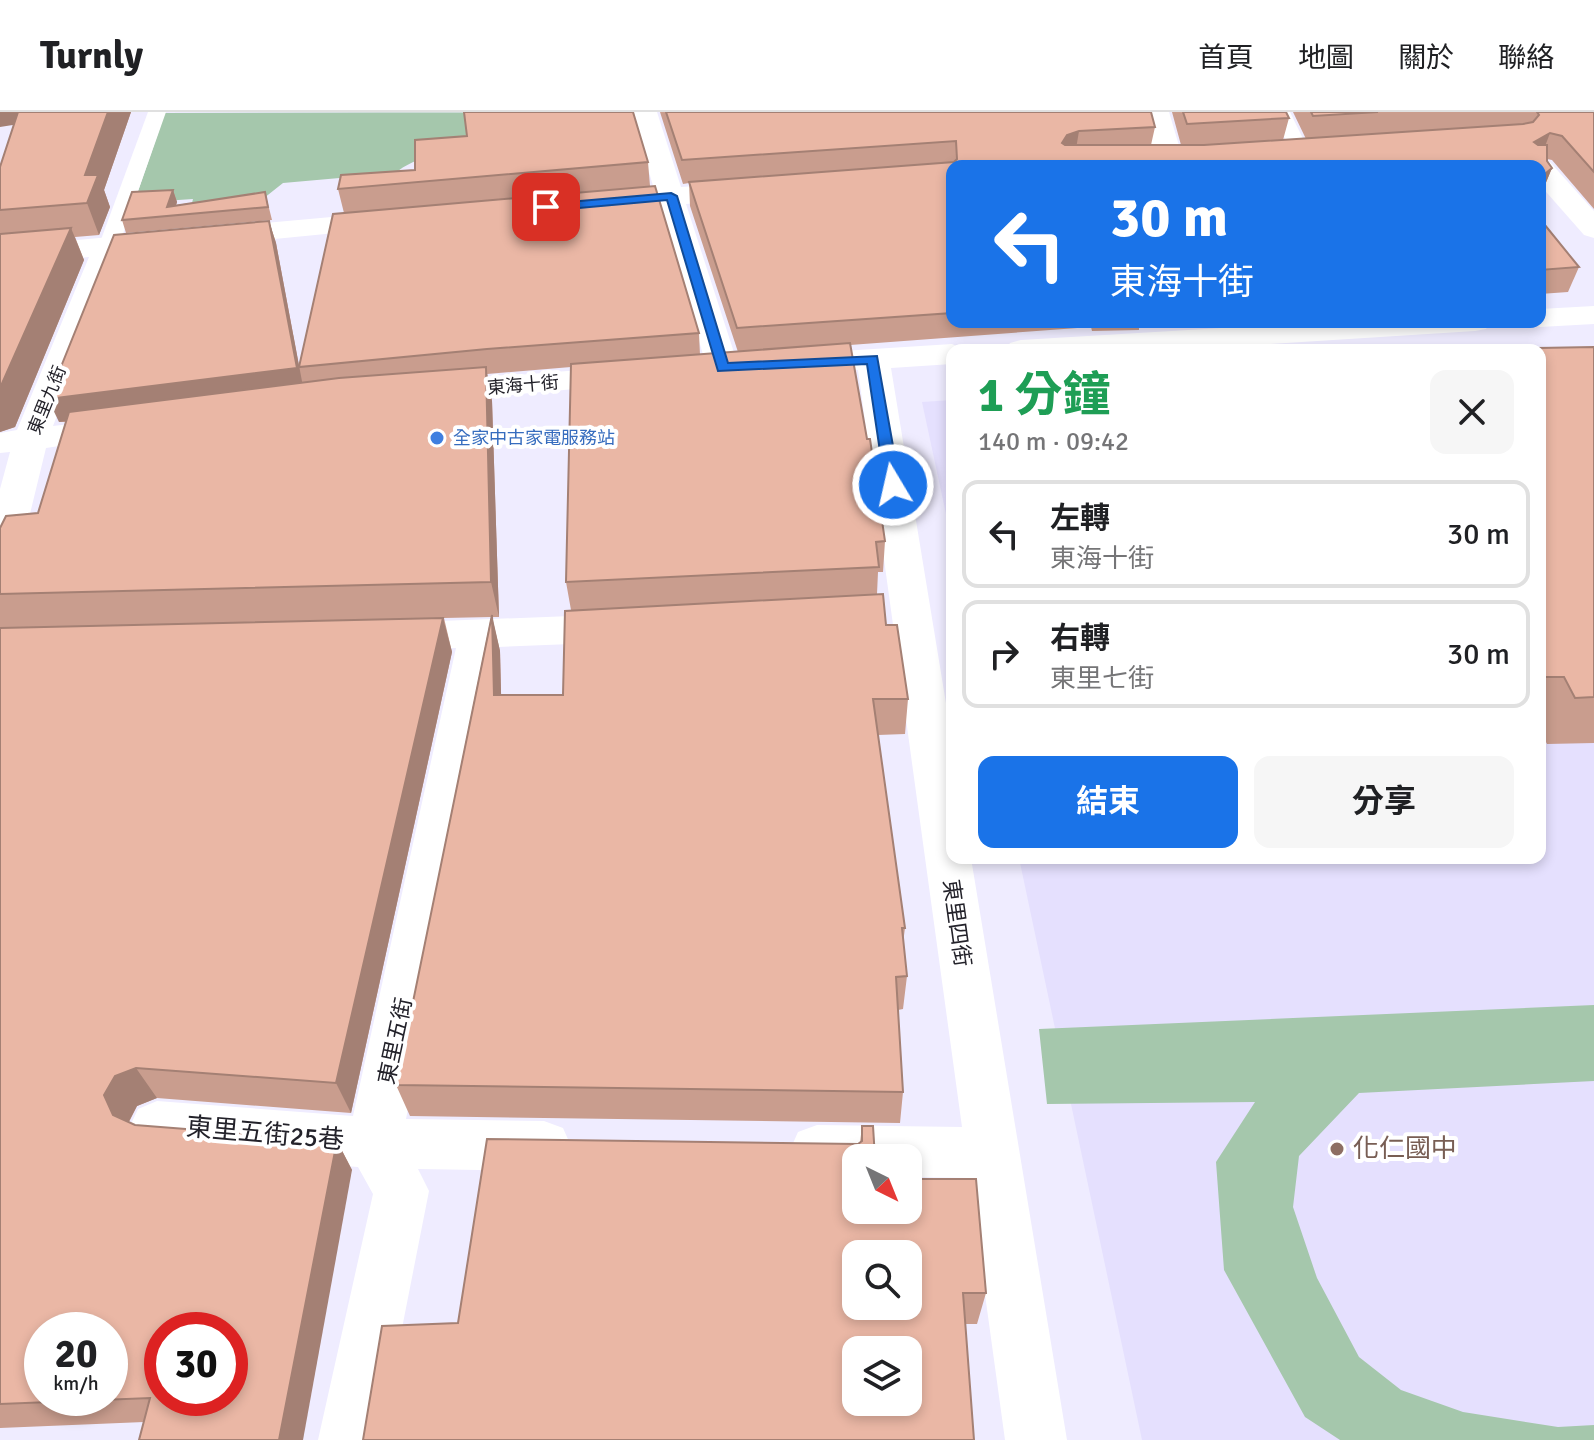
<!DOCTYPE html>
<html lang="zh-TW">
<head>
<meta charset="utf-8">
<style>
  body { margin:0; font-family:Signika,"Noto Sans TC",sans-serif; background:#f6f6f6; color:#202124; height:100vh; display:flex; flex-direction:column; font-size:30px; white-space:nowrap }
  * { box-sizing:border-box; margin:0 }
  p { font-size:26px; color:#757577 }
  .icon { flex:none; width:44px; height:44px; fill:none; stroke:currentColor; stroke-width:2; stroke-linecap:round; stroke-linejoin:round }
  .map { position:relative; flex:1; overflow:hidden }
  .drawer { position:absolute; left:946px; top:232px; width:600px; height:520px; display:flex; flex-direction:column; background:#fff; border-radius:16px; box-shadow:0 4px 12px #0003 }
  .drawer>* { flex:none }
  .hud { position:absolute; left:946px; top:48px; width:600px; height:168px; border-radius:16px; box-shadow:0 4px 12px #0003; background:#1a73e8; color:#fff; overflow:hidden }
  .needle { width:52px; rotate:137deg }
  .buttons { position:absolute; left:842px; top:1032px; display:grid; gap:16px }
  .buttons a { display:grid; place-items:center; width:80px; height:80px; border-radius:16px; background:#fff; box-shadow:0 4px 12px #0003; font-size:40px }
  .speed { position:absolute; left:24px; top:1200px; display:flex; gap:16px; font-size:40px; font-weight:700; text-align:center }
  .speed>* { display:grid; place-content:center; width:104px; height:104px; border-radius:50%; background:#fff; box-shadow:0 4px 12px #0003; line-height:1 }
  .speed small { font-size:20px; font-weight:400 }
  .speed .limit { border:12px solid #d22; background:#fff; color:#111 }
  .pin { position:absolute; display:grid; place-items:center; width:68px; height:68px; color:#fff; margin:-34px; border-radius:16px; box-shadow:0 4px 12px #0006 }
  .me { position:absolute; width:88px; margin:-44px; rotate:351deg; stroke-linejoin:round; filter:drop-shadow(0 0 6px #0008) }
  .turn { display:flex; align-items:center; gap:28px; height:168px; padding:0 32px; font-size:36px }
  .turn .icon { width:104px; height:104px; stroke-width:2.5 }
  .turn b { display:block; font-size:56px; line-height:68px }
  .round { display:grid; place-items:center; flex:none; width:84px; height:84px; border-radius:16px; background:#f6f6f6 }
  .head { display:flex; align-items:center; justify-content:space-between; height:136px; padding:0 32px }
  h1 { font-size:48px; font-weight:700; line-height:60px; color:#1e9e55 }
  .cta { display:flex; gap:16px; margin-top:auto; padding:16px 32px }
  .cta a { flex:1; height:92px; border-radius:16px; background:#1a73e8; color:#fff; font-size:32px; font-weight:700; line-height:92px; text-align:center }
  .cta a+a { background:#f6f6f6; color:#202124 }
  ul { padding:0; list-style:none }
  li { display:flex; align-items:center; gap:24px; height:108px; margin:0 16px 12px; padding:0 16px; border:4px solid #e0e0e0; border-radius:16px }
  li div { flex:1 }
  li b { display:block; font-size:30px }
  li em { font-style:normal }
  header { display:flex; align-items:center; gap:48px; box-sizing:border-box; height:112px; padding:0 40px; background:#fff; border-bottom:2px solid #e0e0e0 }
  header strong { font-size:38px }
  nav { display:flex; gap:44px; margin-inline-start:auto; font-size:28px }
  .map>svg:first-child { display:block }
</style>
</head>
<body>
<header>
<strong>Turnly</strong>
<nav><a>首頁</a><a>地圖</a><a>關於</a><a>聯絡</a></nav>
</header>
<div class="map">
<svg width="1594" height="1328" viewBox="0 0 1594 1328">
  <rect width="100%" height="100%" fill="#efecff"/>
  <!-- built -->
  <g fill="#e5e0fe">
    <polygon points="1594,239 1594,1328 1142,1328 1019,746 1540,746 1540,244"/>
    <polygon points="952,288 952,430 922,290"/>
  </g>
  <!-- green -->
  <g fill="#a5c7ac">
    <path d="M 607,0 C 565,10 421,35 396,61 L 283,71 L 259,90 L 188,106 L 193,87 L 134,91 L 165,1 Z"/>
    <polygon points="1594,893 1594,969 1359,981 1299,1044 1293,1095 1317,1166 1359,1245 1401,1278 1463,1300 1558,1315 1594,1313 1594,1328 1340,1328 1305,1305 1224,1158 1216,1050 1255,990 1047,992 1039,917"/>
  </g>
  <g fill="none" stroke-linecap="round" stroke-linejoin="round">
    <!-- lane -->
    <g fill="#fff" fill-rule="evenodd">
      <polygon points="148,0 166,0 119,133 109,139 102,137 99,133"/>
      <polygon points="1272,0 1290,0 1309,39 1307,43 1293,43"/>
    </g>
    <!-- street -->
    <g fill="#fff" fill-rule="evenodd">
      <polygon points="631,0 657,0 681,75 750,70 760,72 764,78 760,84 750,86 686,92 739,256 735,263 723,266 711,263 707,256 659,94 599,99 589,96 585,90 589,84 654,77"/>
      <polygon points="1143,0 1169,0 1183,47 1179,53 1159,53 1155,47"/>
      <polygon points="1540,48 1550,50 1594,99 1594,126 1584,123 1540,73 1540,54 1528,54"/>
      <polygon points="387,100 397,103 401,109 397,115 120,142 53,314 121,306 133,309 138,316 133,323 46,336 19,447 13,456 0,459 0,377 10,340 0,341 0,321 17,318 89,145 0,153 0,135"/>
      <polygon points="1594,194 1594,212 1540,215 1527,210 1540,210 1540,197"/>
      <polygon points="1320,210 1491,210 1486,217 1475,219 1177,238 1005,238 1010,231 1021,228"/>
      <polygon points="952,232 966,238 952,238 952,252 891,256 952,628 952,746 971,746 1067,1328 1005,1328 969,1066 908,1065 908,1046 856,1046 856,1064 817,1063 798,1056 790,1038 798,1020 817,1013 962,1015 858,258 830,256 826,249 830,242 842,239"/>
      <polygon points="630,254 642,257 647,264 642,271 431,290 419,287 414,280 419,273 431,270"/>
      <polygon points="622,502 636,506 642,516 636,526 622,530 497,535 406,1007 544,1009 563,1016 571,1034 563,1052 544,1059 418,1057 429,1079 380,1328 318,1328 373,1082 358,1055 157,1039 138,1031 130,1014 138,997 157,989 353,1004 456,536 388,539 374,535 368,525 374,515 388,511"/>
    </g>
  </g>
  <!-- wall -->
  <g fill="#c99d8e" fill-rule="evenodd">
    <polygon points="0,0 131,0 104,78 110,95 99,123 75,125 84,148 15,315 0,320 0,55 14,13"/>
    <path d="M 660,0 L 1151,0 L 1155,15 L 1151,33 L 1181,33 L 1172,0 L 1286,0 L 1289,6 L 1283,28 L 1306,27 L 1293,0 L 1594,0 L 1594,97 L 1552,48 L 1547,47 L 1547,49 L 1552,56 L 1542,80 L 952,54 L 952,210 L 1200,210 L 1139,215 L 1139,218 L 1092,219 L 1091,215 L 850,233 L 885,429 L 883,460 L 878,460 L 877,482 L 908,587 L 905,622 L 878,623 L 905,816 L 903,831 L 907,864 L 903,897 L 898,898 L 903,980 L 900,1011 L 410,1004 L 396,973 L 491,505 L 444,506 L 452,540 L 351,1001 L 157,986 L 137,994 L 129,1010 L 135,1013 L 337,1029 L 352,1058 L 144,1310 L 0,1316 L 0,416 L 38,401 L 66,310 L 59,310 L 269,109 L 276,131 L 299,254 L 344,101 L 338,77 L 648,50 L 650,74 L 699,221 L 700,243 L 738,240 L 690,94 L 689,71 L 683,72 ZM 571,255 L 566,470 L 571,498 L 563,583 L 501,583 L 500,539 L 492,505 L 499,505 L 492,289 L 487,262 Z"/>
    <polygon points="173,78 177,90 176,93 265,80 272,108 126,121 122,108"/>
    <polygon points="1540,107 1579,155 1568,180 1540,182"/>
    <polygon points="1594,235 1594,631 1547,632 1540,618 1540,238 1539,238 1539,236"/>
    <polygon points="862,1014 873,1014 856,1046 986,1181 977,1212 458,1211 858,1032 860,1031"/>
  </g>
  <!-- shaded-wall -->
  <g fill="#a48074">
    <polygon points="0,0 34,0 38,9 0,15"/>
    <polygon points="108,0 131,0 104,78 110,95 99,123 87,91 85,63"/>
    <polygon points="1079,19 1075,43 1062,31 1067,23"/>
    <polygon points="1550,21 1541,45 1534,30"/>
    <polygon points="1552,56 1542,80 1540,82 1540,66"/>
    <polygon points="173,78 177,90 173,104 167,95"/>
    <polygon points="269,109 276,131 304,280 59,310 48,287"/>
    <polygon points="71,116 84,148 15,315 0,320 0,276"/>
    <polygon points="486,255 492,289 499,505 491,470"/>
    <polygon points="492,503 500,539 502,619 494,583"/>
    <polygon points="443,506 452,540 351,1001 336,971"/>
    <polygon points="136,956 157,986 137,994 127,1013 113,1003 104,983 115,964"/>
    <polygon points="337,1029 352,1058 303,1328 279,1328"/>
  </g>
  <!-- building -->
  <g fill="#eab7a5" stroke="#a48074" stroke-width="2" fill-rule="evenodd">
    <polygon points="18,0 108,0 85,63 98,63 87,91 0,98 0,55"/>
    <polygon points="464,0 633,0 648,50 338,77 341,63 415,58 415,28 467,24"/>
    <polygon points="666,0 1151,0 1155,15 1079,19 1067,23 1062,31 1065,33 1204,33 1523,12 1533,10 1539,3 1537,0 1594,0 1594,60 1562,24 1550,21 1534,30 1538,33 1547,33 1547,49 1552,56 1540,66 1540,54 952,54 952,201 737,216 689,70 954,50 957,47 956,29 682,48"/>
    <polygon points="1183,0 1286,0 1289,6 1187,12"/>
    <polygon points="1311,0 1378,0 1313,4"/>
    <polygon points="655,74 699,221 487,237 299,255 333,102"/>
    <polygon points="173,78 167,95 265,80 268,95 122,108 132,80"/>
    <polygon points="1540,107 1579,155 1540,158"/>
    <polygon points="269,109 297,256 48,287 114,123"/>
    <polygon points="71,116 0,276 0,122"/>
    <polygon points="850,231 867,327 870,327 885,429 876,430 879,455 566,470 571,252"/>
    <polygon points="1594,235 1594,585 1575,586 1564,565 1540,565 1540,241 1543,241 1539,236"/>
    <polygon points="486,255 491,470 0,482 0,416 6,404 38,401 69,300 339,266"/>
    <polygon points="883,482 886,513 897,513 908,587 873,587 905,816 902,816 907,864 896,865 903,980 396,973 492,503 494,583 563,583 565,499"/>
    <path d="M 443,506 L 336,971 L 136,956 L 115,964 L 104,983 L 113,1003 L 135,1013 L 337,1029 L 279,1328 L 139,1328 L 150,1286 L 0,1292 L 0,516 ZM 42,1218 L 110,1218 L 110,1286 L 42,1286 ZM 162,1218 L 230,1218 L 230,1286 L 162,1286 Z"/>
    <path d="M 862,1014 L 873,1014 L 875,1046 L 856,1046 L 856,1098 L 908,1098 L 908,1067 L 976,1067 L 986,1181 L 963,1181 L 974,1328 L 363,1328 L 382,1214 L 458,1211 L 487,1027 L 858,1032 L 862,1029 ZM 856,1142 L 908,1142 L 908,1194 L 856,1194 ZM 856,1238 L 908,1238 L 908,1290 L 856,1290 Z"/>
  </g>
  <!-- route -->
  <polygon fill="#1a73e8" stroke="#114b97" stroke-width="2" points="671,81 677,84 728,251 877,244 900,373 898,377 887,377 885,373 867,252 718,259 667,88 546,99 540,95 546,92"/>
  <!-- markers -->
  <circle fill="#3f7fe0" stroke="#fff" stroke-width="3" cx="437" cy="326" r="8"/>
  <circle fill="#8d6e63" stroke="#fff" stroke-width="3" cx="1337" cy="1037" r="8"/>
  <g text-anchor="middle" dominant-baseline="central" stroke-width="8" stroke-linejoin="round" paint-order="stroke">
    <!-- far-street labels -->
    <g font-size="18" fill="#23222a" stroke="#fff">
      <text transform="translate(523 273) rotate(-5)">東海十街</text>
      <text transform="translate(47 288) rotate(-68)">東里九街</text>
    </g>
    <!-- far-shop labels -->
    <g font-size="18" fill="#366cbe" stroke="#fff" text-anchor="start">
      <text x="453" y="326">全家中古家電服務站</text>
    </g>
    <!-- street labels -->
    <g font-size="22" fill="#23222a" stroke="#fff">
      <text transform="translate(957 811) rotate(82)">東里四街</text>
      <text transform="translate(395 929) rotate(-78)">東里五街</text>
    </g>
    <!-- near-street labels -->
    <g font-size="26" fill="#23222a" stroke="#fff">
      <text transform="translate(265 1022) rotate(5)">東里五街25巷</text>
    </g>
    <!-- near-education labels -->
    <g font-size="26" fill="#785e54" stroke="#fff" text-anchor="start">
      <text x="1353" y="1037">化仁國中</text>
    </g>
  </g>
</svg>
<div class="buttons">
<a><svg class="needle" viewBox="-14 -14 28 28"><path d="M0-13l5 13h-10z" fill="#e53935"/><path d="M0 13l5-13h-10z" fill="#757577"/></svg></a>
<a><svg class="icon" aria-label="search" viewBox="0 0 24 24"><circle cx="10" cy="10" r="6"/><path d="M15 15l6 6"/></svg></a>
<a><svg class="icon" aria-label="layers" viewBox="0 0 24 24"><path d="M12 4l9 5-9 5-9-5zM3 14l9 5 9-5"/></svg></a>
</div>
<div class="speed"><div>20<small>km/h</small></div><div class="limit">30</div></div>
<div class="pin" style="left:546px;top:95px;background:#d93025"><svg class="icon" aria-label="arrive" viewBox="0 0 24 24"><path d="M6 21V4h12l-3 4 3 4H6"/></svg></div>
<svg class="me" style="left:893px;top:373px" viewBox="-20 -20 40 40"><circle r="17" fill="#1a73e8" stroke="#fff" stroke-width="3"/><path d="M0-11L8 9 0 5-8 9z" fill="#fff"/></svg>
<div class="hud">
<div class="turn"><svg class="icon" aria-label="left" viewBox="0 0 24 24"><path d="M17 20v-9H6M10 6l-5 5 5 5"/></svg><div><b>30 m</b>東海十街</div></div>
</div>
<section class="drawer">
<div class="head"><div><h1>1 分鐘</h1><p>140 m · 09:42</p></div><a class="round"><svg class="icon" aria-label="close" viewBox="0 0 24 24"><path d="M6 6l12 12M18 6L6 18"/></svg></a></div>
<ul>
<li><svg class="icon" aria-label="left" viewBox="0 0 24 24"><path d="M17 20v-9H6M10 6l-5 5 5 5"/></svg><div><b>左轉</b><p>東海十街</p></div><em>30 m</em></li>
<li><svg class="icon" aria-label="right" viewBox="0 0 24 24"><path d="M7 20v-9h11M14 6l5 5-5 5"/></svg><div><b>右轉</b><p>東里七街</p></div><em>30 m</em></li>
</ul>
<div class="cta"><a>結束</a><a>分享</a></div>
</section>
</div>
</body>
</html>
